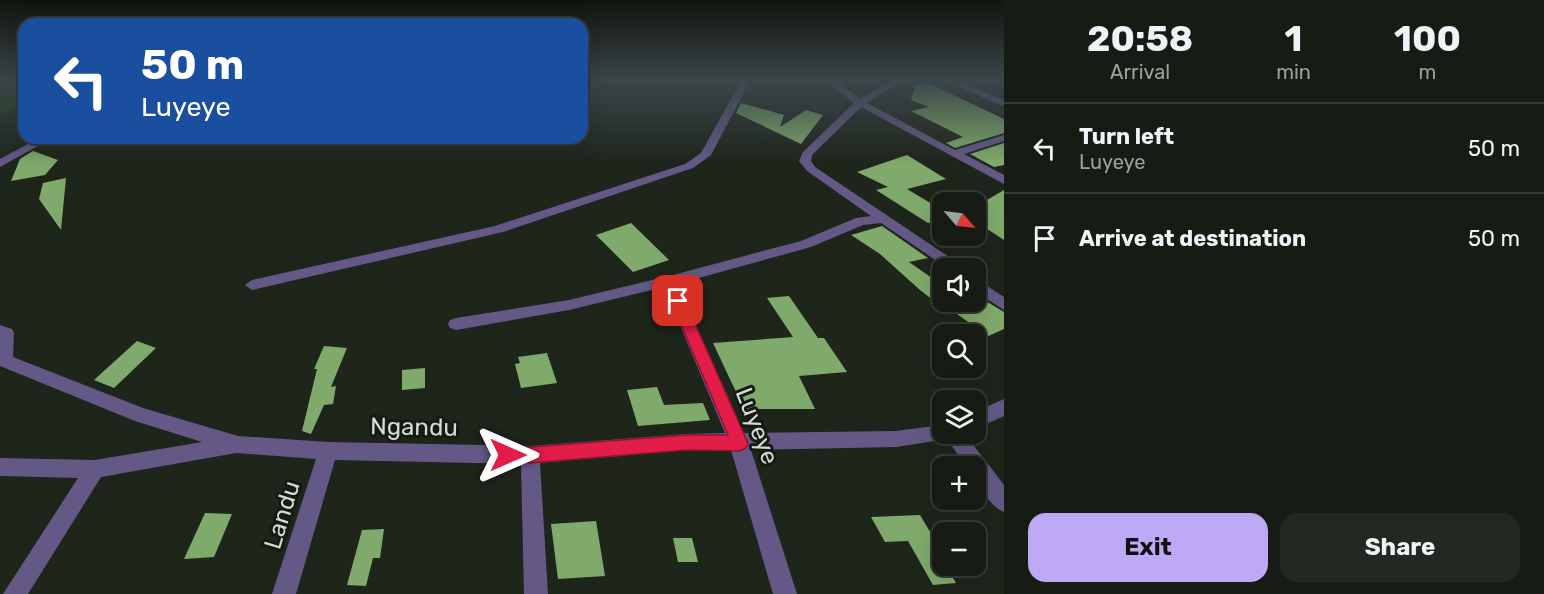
<!DOCTYPE html>
<html lang="en">
<head>
<meta charset="utf-8">
<style>
  body { margin:0; font-family:Rubik,sans-serif; background:#232922; color:#f1f3f6; height:100vh; display:flex; flex-direction:column; font-size:22px; white-space:nowrap }
  * { box-sizing:border-box; margin:0 }
  p { font-size:20px; color:#9ea1a0 }
  .icon { flex:none; width:33px; height:33px; fill:none; stroke:currentColor; stroke-width:2; stroke-linecap:round; stroke-linejoin:round }
  .map { position:relative; flex:1; overflow:hidden }
  .side { display:flex; flex-direction:column; background:#161c14; width:540px }
  .side>* { flex:none }
  .guide { position:absolute; left:18px; top:18px; width:570px; height:126px; border-radius:18px; box-shadow:0 6px 24px #0002,0 0 0 2px #353a34; background:#1a4fa0; color:#fff; overflow:hidden }
  .needle { width:39px; rotate:118deg }
  .tools { position:absolute; left:932px; top:192px; display:grid; gap:12px }
  .tools a { display:grid; place-items:center; width:54px; height:54px; border-radius:12px; background:#161c14; box-shadow:0 6px 24px #0002,0 0 0 2px #353a34; font-size:30px }
  .pin { position:absolute; display:grid; place-items:center; width:51px; height:51px; color:#fff; margin:-26px; border-radius:12px; box-shadow:0 3px 9px #0006 }
  .me { position:absolute; width:66px; margin:-33px; rotate:90deg; stroke-linejoin:round; filter:drop-shadow(0 0 4px #0008) }
  .turn { display:flex; align-items:center; gap:21px; height:126px; padding:0 24px; font-size:27px }
  .turn .icon { width:78px; height:78px; stroke-width:2.5 }
  .turn b { display:block; font-size:42px; line-height:51px }
  .eta { display:flex; justify-content:space-evenly; align-items:center; height:102px; text-align:center }
  .eta b { font-size:36px; font-weight:700; line-height:42px }
  .action { display:flex; gap:12px; margin-top:auto; padding:12px 24px }
  .action a { flex:1; height:69px; border-radius:18px; background:#bda9f5; color:#111; font-size:24px; font-weight:700; line-height:69px; text-align:center }
  .action a+a { background:#232922; color:#f1f3f6 }
  ul { padding:0; list-style:none }
  li { display:flex; align-items:center; gap:18px; height:90px; padding:0 24px; border-top:2px solid #353a34 }
  li div { flex:1 }
  li b { display:block; font-size:22px }
  li em { font-style:normal }
  main { display:flex; flex:1; min-height:0 }
  .map>svg:first-child { display:block }
</style>
</head>
<body>
<main>
<div class="map">
<svg width="1004" height="594" viewBox="0 0 1004 594">
  <rect width="100%" height="100%" fill="#1e251b"/>
  <!-- green -->
  <polygon fill="#1d3b0a" points="0,81 24,81 24,104 3,115 0,115"/>
  <!-- building -->
  <g fill="#80aa6c">
    <polygon points="928,83 1004,119 1004,133 955,148 946,143 963,137 911,111 929,107 911,100 915,86"/>
    <polygon points="741,103 784,115 780,127 806,110 823,115 801,144 736,113"/>
    <polygon points="1004,143 1004,165 994,167 970,154"/>
    <polygon points="33,151 58,160 45,175 11,181 20,159"/>
    <polygon points="907,155 946,179 907,189 942,210 942,219 928,223 876,190 888,187 857,172"/>
    <polygon points="66,178 61,230 39,199 43,183"/>
    <polygon points="1004,190 1004,240 975,221 975,207"/>
    <polygon points="631,223 669,260 633,272 596,235"/>
    <polygon points="882,226 928,258 909,262 942,285 942,302 975,302 981,298 1004,312 1004,329 975,342 975,327 942,303 942,307 920,290 880,254 851,235"/>
    <polygon points="789,296 818,338 824,338 847,372 799,376 815,409 744,409 713,343 793,337 767,298"/>
    <polygon points="137,341 156,348 114,388 94,380"/>
    <polygon points="324,346 347,348 331,387 336,386 333,404 324,405 311,434 302,431 317,369 314,369"/>
    <polygon points="547,353 557,383 521,388 515,364 520,363 518,357"/>
    <polygon points="425,368 425,388 402,390 402,370"/>
    <polygon points="657,387 664,405 703,403 710,420 638,426 627,390"/>
    <polygon points="205,513 232,514 214,557 184,559"/>
    <polygon points="920,515 935,540 931,541 942,559 942,566 946,566 956,583 933,585 908,541 885,542 871,517"/>
    <polygon points="596,521 605,576 558,579 551,524"/>
    <polygon points="384,529 380,558 373,558 366,586 347,585 362,530"/>
    <polygon points="673,538 692,538 698,562 678,562"/>
  </g>
  <g fill="none" stroke-linecap="round" stroke-linejoin="round">
    <!-- street -->
    <g fill="#645986" fill-rule="evenodd">
      <polygon points="741,81 750,81 711,155 693,168 503,232 252,290 245,285 252,280 495,226 685,164 701,153"/>
      <path d="M 827,81 L 837,81 L 860,99 L 891,81 L 901,81 L 867,103 L 955,150 L 1004,135 L 1004,141 L 964,154 L 1004,175 L 1004,184 L 861,107 L 812,155 L 811,161 L 815,167 L 961,265 L 963,268 L 947,268 L 881,223 L 863,225 L 811,247 L 677,284 L 744,433 L 896,431 L 942,425 L 942,434 L 965,434 L 1004,485 L 1004,512 C 989,506 975,482 975,466 L 966,466 L 947,439 L 896,447 L 751,450 L 797,594 L 773,594 L 731,450 L 686,450 L 540,463 L 548,594 L 524,594 L 521,464 L 335,460 L 296,594 L 272,594 L 316,459 L 236,453 L 101,477 L 28,594 L 3,594 L 78,478 L 0,476 L 0,458 L 95,460 L 202,442 L 135,421 L 0,366 L 0,325 L 12,329 L 14,333 L 13,357 L 143,408 L 238,436 L 328,442 L 530,446 L 686,434 L 725,433 L 664,287 L 569,310 L 456,330 L 450,328 L 448,324 L 450,320 L 456,318 L 569,300 L 669,276 L 801,241 L 856,218 L 871,216 L 807,171 L 799,161 L 803,152 L 854,103 Z"/>
      <polygon points="943,81 956,81 1004,100 1004,106"/>
      <polygon points="39,138 52,138 0,167 0,159"/>
      <polygon points="975,278 1004,297 1004,310 975,291"/>
      <polygon points="1004,399 1004,416 975,429 975,412"/>
    </g>
  </g>
  <!-- sky -->
  <linearGradient id="sky" x2="0" y2="1"><stop stop-color="#10140f"/><stop offset="0.49" stop-color="#3b464a"/><stop offset="1" stop-color="#3b464a" stop-opacity="0"/></linearGradient>
  <rect width="1004" height="164" fill="url(#sky)"/>
  <!-- route -->
  <polygon fill="#e11d48" stroke="#92132f" stroke-width="1.5" points="678,296 685,301 748,443 746,448 740,451 686,450 530,463 502,460 499,455 502,449 508,447 530,447 686,435 728,435 671,301"/>
  <g text-anchor="middle" dominant-baseline="central" stroke-width="6" stroke-linejoin="round" paint-order="stroke">
    <!-- near-street labels -->
    <g font-size="24" fill="#d6dbd4" stroke="#151b12">
      <text transform="translate(757 426) rotate(69)">Luyeye</text>
      <text transform="translate(414 427) rotate(1)">Ngandu</text>
      <text transform="translate(282 515) rotate(-73)">Landu</text>
    </g>
  </g>
</svg>
<div class="tools">
<a><svg class="needle" viewBox="-14 -14 28 28"><path d="M0-13l5 13h-10z" fill="#e53935"/><path d="M0 13l5-13h-10z" fill="#9ea1a0"/></svg></a>
<a><svg class="icon" aria-label="sound" viewBox="0 0 24 24"><path d="M4 9h4l5-4v14l-5-4H4zM17 9q2 3 0 6"/></svg></a>
<a><svg class="icon" aria-label="search" viewBox="0 0 24 24"><circle cx="10" cy="10" r="6"/><path d="M15 15l6 6"/></svg></a>
<a><svg class="icon" aria-label="layers" viewBox="0 0 24 24"><path d="M12 4l9 5-9 5-9-5zM3 14l9 5 9-5"/></svg></a>
<a>+</a>
<a>−</a>
</div>
<div class="pin" style="left:678px;top:301px;background:#d93025"><svg class="icon" aria-label="arrive" viewBox="0 0 24 24"><path d="M6 21V4h12l-3 4 3 4H6"/></svg></div>
<svg class="me" style="left:508px;top:455px" viewBox="-20 -20 40 40"><path d="M0-17L14 15 0 8-14 15z" fill="#e11d48" stroke="#fff" stroke-width="4"/></svg>
<div class="guide">
<div class="turn"><svg class="icon" aria-label="left" viewBox="0 0 24 24"><path d="M17 20v-9H6M10 6l-5 5 5 5"/></svg><div><b>50 m</b>Luyeye</div></div>
</div>
</div>
<section class="side">
<div class="eta">
<div><b>20:58</b><p>Arrival</p></div>
<div><b>1</b><p>min</p></div>
<div><b>100</b><p>m</p></div>
</div>
<ul>
<li><svg class="icon" aria-label="left" viewBox="0 0 24 24"><path d="M17 20v-9H6M10 6l-5 5 5 5"/></svg><div><b>Turn left</b><p>Luyeye</p></div><em>50 m</em></li>
<li><svg class="icon" aria-label="arrive" viewBox="0 0 24 24"><path d="M6 21V4h12l-3 4 3 4H6"/></svg><div><b>Arrive at destination</b></div><em>50 m</em></li>
</ul>
<div class="action"><a>Exit</a><a>Share</a></div>
</section>
</main>
</body>
</html>
